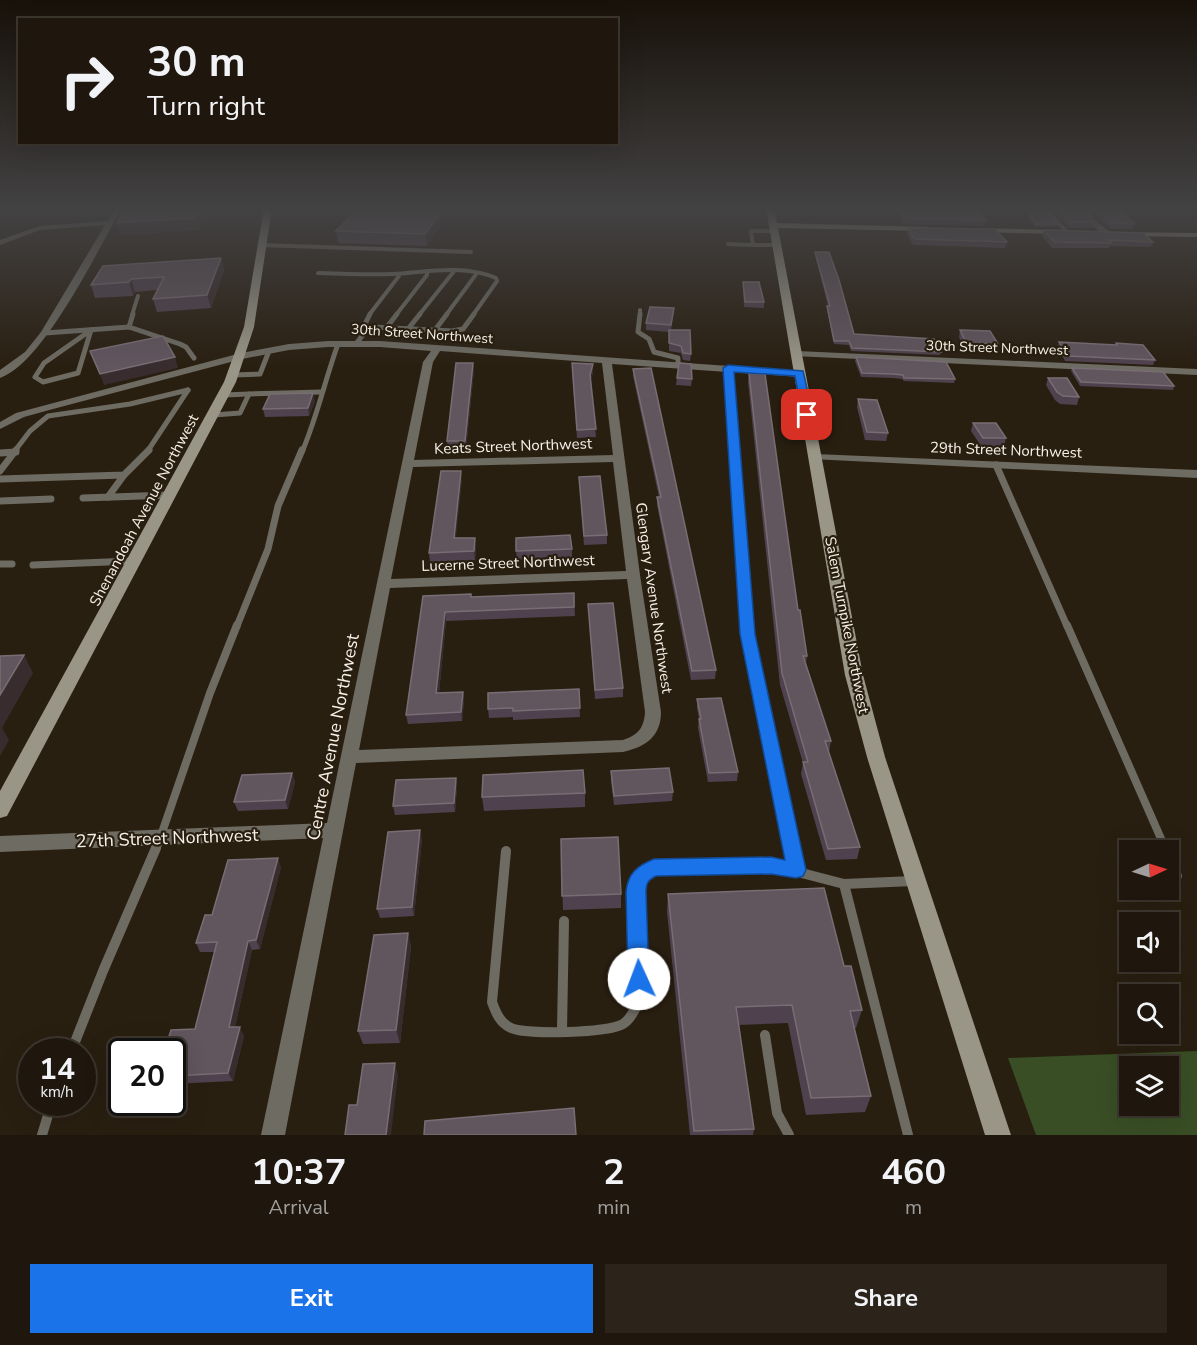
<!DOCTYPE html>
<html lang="en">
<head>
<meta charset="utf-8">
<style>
  body { margin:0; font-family:"Nunito Sans",sans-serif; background:#2c241b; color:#f1f3f6; height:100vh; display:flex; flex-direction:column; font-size:22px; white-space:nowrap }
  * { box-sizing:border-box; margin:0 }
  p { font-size:20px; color:#a19f9d }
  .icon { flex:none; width:33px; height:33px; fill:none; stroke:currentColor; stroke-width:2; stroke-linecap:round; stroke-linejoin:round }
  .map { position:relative; height:1135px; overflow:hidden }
  .panel { display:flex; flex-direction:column; background:#1f170d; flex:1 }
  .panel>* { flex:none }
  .guide { position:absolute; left:18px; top:18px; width:600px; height:126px; border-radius:0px; box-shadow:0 6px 24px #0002,0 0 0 2px #3c362e; background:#1f170d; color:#f1f3f6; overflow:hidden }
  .needle { width:39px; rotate:86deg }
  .controls { position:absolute; left:1119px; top:840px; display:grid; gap:12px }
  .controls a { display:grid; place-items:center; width:60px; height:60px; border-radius:0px; background:#1f170d; box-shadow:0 6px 24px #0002,0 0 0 2px #3c362e; font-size:30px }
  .speed { position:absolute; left:18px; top:1038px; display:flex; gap:12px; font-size:30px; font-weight:700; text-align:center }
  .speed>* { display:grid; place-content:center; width:78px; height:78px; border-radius:50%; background:#1f170d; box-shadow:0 6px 24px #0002,0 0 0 2px #3c362e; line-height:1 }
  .speed small { font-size:15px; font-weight:400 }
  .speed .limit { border:3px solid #111; border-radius:9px; background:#fff; color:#111 }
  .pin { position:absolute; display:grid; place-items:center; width:51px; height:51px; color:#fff; margin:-26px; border-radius:12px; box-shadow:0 3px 9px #0006 }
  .me { position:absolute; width:66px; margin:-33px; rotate:358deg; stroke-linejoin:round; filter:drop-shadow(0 0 4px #0008) }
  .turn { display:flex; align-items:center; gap:21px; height:126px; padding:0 30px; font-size:27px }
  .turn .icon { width:78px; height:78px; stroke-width:2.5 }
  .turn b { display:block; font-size:42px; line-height:51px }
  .eta { display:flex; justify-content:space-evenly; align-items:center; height:102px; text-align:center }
  .eta b { font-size:36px; font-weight:700; line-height:42px }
  .button { display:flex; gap:12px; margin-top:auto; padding:12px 30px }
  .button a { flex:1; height:69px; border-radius:0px; background:#1a73e8; color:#fff; font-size:24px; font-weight:700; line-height:69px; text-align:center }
  .button a+a { background:#2c241b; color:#f1f3f6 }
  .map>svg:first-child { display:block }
</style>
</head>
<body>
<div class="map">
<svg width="1197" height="1135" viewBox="0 0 1197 1135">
  <rect width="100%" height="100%" fill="#291f11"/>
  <!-- green -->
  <path fill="#394e25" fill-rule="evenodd" d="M 1197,1051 L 1197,1135 L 1036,1135 L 1008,1058 ZM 1130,1066 L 1168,1066 L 1168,1106 L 1130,1106 Z"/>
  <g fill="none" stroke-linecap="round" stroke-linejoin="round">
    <!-- lane-far4 -->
    <g stroke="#6d6b62" stroke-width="4">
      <polyline points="1045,208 1067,232"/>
      <polyline points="774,231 751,231 753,245 776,245"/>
      <polyline points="728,244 753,245"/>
      <polyline points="261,245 471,252"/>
      <path d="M 318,273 C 343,274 368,275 393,274 C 427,272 464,264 496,278 L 497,281 L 473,315"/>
      <polyline points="132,315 138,296"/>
      <polyline points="369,315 399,276 398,274"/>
      <polyline points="396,315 427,275 427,271"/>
      <polyline points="419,315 455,270"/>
      <polyline points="446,315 477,273"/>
      <polyline points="640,315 640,310"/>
    </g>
    <!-- lane-far3 -->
    <g stroke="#6d6b62" stroke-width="5">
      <polyline points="133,314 129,327 180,344 186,347 194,358"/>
      <polyline points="640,314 638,332 649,339 654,352 678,358 678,365"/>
      <polyline points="387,327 397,314"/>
      <polyline points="369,328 365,324 370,314"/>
      <polyline points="408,329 420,314"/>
      <polygon points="91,330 78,373 43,382 35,377 44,363"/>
      <polyline points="435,330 447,314"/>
      <polyline points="45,333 129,327"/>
      <polyline points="356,344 365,332 373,327 452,331 463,329 474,314"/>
      <polyline points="728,368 734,452"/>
      <polyline points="233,375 260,374 269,351"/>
      <polyline points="224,395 249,394"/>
      <polyline points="214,415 240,413 249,394 322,392"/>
      <polyline points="14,452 30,431 48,416 130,404 188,390"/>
      <polyline points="147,452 188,390"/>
      <path d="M 302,452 C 317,417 325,380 338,344"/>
    </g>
    <!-- lane-far2 -->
    <g stroke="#6d6b62" stroke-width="7">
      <polyline points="734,450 747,626"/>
      <polyline points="0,453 16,452"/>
      <polyline points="996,465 1067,626"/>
      <polyline points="0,471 16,450"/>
      <polyline points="0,479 124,475 149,450"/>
      <polyline points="108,497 124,475"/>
      <polyline points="83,498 170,495"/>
      <polyline points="0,501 51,499"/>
      <polyline points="0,564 12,564"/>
      <polyline points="33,565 132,561"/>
      <polyline points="237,626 268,549 278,506 302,450"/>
    </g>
    <!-- lane-far1 -->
    <g stroke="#6d6b62" stroke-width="8">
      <polyline points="747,625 792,850"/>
      <polyline points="1067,625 1166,850"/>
      <polyline points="156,850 210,693 237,625"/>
    </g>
    <!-- lane -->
    <g stroke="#6d6b62" stroke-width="10">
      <polyline points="792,848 796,870"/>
      <path d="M 506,851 L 492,1002 C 496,1013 500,1023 511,1028 C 526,1035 608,1033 623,1024 C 631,1019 635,1009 639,1001 L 637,881 L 643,873 L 654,868 L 771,865 L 844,884 L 913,881"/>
      <polyline points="1168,855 1177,876"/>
      <polyline points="844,884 908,1135"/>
      <polyline points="562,1030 564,921"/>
      <polyline points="765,1035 777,1113 789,1135"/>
      <polyline points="71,1052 103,971 156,848"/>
      <polyline points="42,1135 52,1102"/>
    </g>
    <!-- street -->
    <g fill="#6d6b62" fill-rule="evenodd">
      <path d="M 116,208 L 122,208 C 98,249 44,363 0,378 L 0,370 L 25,352 L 41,332 L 105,225 L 40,230 L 0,245 L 0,240 L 40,226 L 108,221 Z"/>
      <polygon points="1090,208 1098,208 1092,213 1093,218 1109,231 1109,235 1103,235 1087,221 1084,212"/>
      <path d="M 328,341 L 380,341 L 800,371 L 805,374 L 800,377 L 612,364 L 640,575 L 661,712 C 661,737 645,747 623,752 L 356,763 L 285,1135 L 261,1135 L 323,838 L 0,852 L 0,836 L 327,823 L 423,362 L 431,351 L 380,347 L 328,347 L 289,350 L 242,359 L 53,409 L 24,417 L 0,429 L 0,422 L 16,413 L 241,353 L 289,344 ZM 440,351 L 602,363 L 613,455 L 414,460 L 433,362 ZM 613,462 L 626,571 L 391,579 L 413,467 ZM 627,579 L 645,712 C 644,728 638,735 623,740 L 359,750 L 390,588 Z"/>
      <polygon points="797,351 1197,369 1197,375 794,356 794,352"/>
      <polygon points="815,454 1197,470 1197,478 811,459 809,457"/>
    </g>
    <!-- secondary -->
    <g fill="#999587" fill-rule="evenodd">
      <polygon points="264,208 272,208 254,327 236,382 7,816 0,818 0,791 224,382 244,327"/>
      <polygon points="766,208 774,208 777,223 928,227 932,229 928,231 778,228 863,675 885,757 1011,1135 985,1135 867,757 845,675"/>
      <polygon points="976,228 1063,230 1067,232 1063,234 973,232 972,230"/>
      <polygon points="1123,232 1197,233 1197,237 1126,236 1123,236"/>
    </g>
  </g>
  <!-- wall -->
  <g fill="#4f424e">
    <polygon points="126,208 211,208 207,219 203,219 199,230 121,235 117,223"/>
    <polygon points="468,208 506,208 505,210 468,209"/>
    <polygon points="896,208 975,208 986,220 985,226 903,224"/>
    <polygon points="1059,210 1094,222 1092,228 1069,228 1058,216"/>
    <polygon points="1097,210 1134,223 1132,229 1110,229 1095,216"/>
    <polygon points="1028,212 1058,224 1057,227 1035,227 1027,215"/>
    <polygon points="440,214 441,225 427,246 338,243 336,231"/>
    <polygon points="909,228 1007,242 1005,248 915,245 912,244 907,233"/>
    <polygon points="1044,230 1153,242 1151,247 1110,246 1109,248 1052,248 1042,236"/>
    <polygon points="815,252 854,334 941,352 940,355 851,351 849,345 834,344 827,309 827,306 828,306 815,255"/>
    <polygon points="221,258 224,270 211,308 157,312 153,299 157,290 135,292 133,296 95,298 91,285"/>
    <polygon points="743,282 764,302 764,308 744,307"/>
    <polygon points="674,308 671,330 691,354 690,361 683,360 681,353 669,351 669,332 646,330 646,323"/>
    <polygon points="960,330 998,344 996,351 964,350 959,337"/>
    <polygon points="1059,342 1116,345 1116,343 1155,360 1153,365 1065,361 1058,347"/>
    <polygon points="856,357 955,379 954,383 904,381 902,379 893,378 861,377 855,361"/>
    <polygon points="473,363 474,370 466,449 448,449 447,441"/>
    <polygon points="593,364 593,372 591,380 596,437 577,438 572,371"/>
    <polygon points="1072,368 1174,386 1173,390 1080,386 1071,371"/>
    <polygon points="633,369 716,670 715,679 691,680 657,505 657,497 659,497 633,376"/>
    <polygon points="749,373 798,610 807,656 806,663 831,741 829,752 860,847 857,859 826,860 801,774 803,763 780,685 748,382"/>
    <polygon points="677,378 692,379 691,386 676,385"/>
    <polygon points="1048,378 1079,397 1077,405 1060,404 1055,400 1046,385"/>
    <polygon points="858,399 888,433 886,441 865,440 857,407"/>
    <polygon points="315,401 309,416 265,417 263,409"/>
    <polygon points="973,423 1006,438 1004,446 981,446 971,431"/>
    <polygon points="579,477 607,535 607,544 584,545"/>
    <polygon points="462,479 455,538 476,546 475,560 430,562 429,553"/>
    <polygon points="572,549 572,557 517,560 516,551"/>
    <polygon points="574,593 575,616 446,621 439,693 463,692 464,701 462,721 408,724 406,715 423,596 471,597"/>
    <polygon points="588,604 623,688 623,697 595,699"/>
    <polygon points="579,689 580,717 513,720 513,717 489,718 488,709"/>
    <polygon points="697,699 738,772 737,781 708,782 698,728 699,719 697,708"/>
    <polygon points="611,771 673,792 672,801 614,805 611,781"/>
    <polygon points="292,773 295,782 288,809 238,811 234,802"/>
    <polygon points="456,778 457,787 455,812 395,815 393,806"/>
    <polygon points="585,793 585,807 484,811 482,797"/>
    <polygon points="422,839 414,916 380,918 377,909"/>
    <polygon points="561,839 621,894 621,908 563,910"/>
    <polygon points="281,867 260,949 252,950 235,1027 244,1036 233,1081 172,1084 172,1052 195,1029 214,952 200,952 196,943"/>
    <polygon points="668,894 844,966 862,1010 856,1028 854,1028 871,1096 865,1112 806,1115 788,1023 738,1025 754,1129 753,1135 690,1135 667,912"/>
    <polygon points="408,933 411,947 400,1043 363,1044 358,1031"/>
  </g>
  <!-- shaded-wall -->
  <g fill="#382c2e">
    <polygon points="200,208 203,219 199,230 121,235 117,223"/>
    <polygon points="204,208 211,208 207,219"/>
    <polygon points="440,214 441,225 427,246 425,234"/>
    <polygon points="221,258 224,270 211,308 207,295"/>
    <polygon points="131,279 135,292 133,296 129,282"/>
    <polygon points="175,357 178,368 148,375 104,385 100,374"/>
    <polygon points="473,363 474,370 466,449 465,441"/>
    <polygon points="593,364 593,372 590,382 590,375"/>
    <polygon points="313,393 315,401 309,416 308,408"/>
    <polygon points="461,471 462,479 455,547 454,538"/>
    <polygon points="475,538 476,546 475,560 474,551"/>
    <polygon points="445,612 446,621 438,702 436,693"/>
    <polygon points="24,655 33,673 2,728 9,740 0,756 0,695"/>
    <polygon points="463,692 464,701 462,721 461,712"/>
    <polygon points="292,773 295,782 288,809 285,800"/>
    <polygon points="456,778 457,787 455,812 454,803"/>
    <polygon points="420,830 422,839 414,916 412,907"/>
    <polygon points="278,858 281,867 260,949 256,940"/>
    <polygon points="408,933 411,947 400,1043 396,1030"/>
    <polygon points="248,941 252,950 233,1036 229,1027"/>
    <polygon points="240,1027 244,1036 233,1081 228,1073"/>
    <polygon points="395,1063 398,1075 391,1135 386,1135"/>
  </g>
  <!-- building -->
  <g fill="#61555e" stroke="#796d74" stroke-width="1.5">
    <polygon points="126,208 200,208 196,218 117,223"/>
    <polygon points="900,208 975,208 986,220 904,218"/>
    <polygon points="1068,209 1084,210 1094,222 1070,222 1059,210"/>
    <polygon points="1097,210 1121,211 1134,223 1112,223"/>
    <polygon points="355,211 440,214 425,234 336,231"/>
    <polygon points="1028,212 1047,213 1058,224 1036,224"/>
    <polygon points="909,228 995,229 1007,242 916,239 913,238"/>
    <polygon points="1044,230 1143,233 1153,242 1109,240 1111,243 1054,242"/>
    <polygon points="815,252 829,252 839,280 854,334 934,339 941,352 852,348 849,341 834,341 827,306 830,306"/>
    <polygon points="221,258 207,295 153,299 164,277 131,279 129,282 91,285 103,266"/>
    <polygon points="743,282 759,282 764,302 745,302"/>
    <polygon points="650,307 674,308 671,325 646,323"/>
    <polygon points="669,330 690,330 691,354 683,353 681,346 669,343"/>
    <polygon points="960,330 990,331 998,344 966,343"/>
    <polygon points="163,336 175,357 100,374 90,351"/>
    <polygon points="1059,342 1117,345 1116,343 1143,345 1155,360 1067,356"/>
    <polygon points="856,357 946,362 955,379 904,378 903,375 893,374 862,373"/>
    <polygon points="456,363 473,363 465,441 447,441"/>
    <polygon points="572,363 593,364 590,375 596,429 577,430"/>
    <polygon points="679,363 691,364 692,379 677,378"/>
    <polygon points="651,368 716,670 692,671 657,497 661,497 633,369"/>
    <polygon points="1072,368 1163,372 1174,386 1081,382"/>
    <polygon points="749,373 765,374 798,610 800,610 807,656 803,656 831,741 825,741 860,847 828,849 803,762 808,762 782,673"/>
    <polygon points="1048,378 1067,378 1079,397 1063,396 1057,392"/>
    <polygon points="313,393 308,408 263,409 270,394"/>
    <polygon points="858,399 877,400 888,433 867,432"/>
    <polygon points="973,423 996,423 1006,438 983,438"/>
    <polygon points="441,471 461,471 454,538 475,538 474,551 429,553"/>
    <polygon points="600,476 607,535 584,536 579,477"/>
    <polygon points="570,535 572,549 516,551 516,538"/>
    <polygon points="574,593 574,607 445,612 436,693 463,692 461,712 406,715 423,596 471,594 471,597"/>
    <polygon points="613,603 623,688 595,690 588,604"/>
    <polygon points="24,655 0,695 0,656"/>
    <polygon points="579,689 580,708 513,711 513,708 488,709 488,693"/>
    <polygon points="721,698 738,772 709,773 699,719 701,719 697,699"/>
    <polygon points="669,768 673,792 614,796 611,771"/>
    <polygon points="583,770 585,793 482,797 483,775"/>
    <polygon points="292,773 285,800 234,802 242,775"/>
    <polygon points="456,778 454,803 393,806 396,780"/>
    <polygon points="420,830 412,907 377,909 388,832"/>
    <polygon points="618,837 621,894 562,896 561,839"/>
    <polygon points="278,858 256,940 248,941 229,1027 240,1027 228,1073 172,1076 172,1052 164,1052 171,1030 195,1029 217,942 196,943 205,915 212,915 228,860"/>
    <polygon points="824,888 844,966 851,966 862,1010 850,1011 871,1096 811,1098 792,1005 736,1007 754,1129 694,1131 668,894"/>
    <polygon points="408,933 396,1030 358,1031 374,935"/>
    <polygon points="395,1063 386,1135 345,1135 349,1105 357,1105 363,1064"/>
    <polygon points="574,1108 576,1135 424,1135 425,1121"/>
  </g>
  <!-- sky -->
  <linearGradient id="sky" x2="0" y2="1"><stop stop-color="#171109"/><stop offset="0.57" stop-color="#434243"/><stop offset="1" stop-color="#434243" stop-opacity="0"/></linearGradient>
  <rect width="1197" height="367" fill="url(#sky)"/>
  <!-- route -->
  <path fill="#1a73e8" stroke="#114b97" stroke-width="1.5" d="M 728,365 L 803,371 L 813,415 L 807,418 L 802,415 L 795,376 L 734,372 L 755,634 L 806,870 L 803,876 L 796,878 L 771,874 L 656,876 C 648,880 646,883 646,892 L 649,979 L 646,986 L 639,989 L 631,986 L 628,979 L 626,892 C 628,873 637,866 654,859 L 771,857 L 785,860 L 740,634 L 723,368 Z"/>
  <g text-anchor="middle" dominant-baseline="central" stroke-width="4.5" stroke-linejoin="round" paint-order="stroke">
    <!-- far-street labels -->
    <g font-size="14" fill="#f8f1e8" stroke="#291f11">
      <text transform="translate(422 334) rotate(4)">30th Street Northwest</text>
      <text transform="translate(997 348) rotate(2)">30th Street Northwest</text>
    </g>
    <!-- street labels -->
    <g font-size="15" fill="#f8f1e8" stroke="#291f11">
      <text transform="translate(513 446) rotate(-2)">Keats Street Northwest</text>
      <text transform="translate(1006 450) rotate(2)">29th Street Northwest</text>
      <text transform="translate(144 510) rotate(-62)">Shenandoah Avenue Northwest</text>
      <text transform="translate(508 563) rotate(-2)">Lucerne Street Northwest</text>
      <text transform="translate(654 598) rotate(82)">Glengary Avenue Northwest</text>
      <text transform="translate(847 625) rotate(79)">Salem Turnpike Northwest</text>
    </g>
    <!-- near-street labels -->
    <g font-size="18" fill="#f8f1e8" stroke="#291f11">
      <text transform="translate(333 737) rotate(-79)">Centre Avenue Northwest</text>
      <text transform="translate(167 838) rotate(-2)">27th Street Northwest</text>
    </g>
  </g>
</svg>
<div class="controls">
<a><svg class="needle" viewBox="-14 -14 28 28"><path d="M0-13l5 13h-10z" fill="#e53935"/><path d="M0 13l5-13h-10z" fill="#a19f9d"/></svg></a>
<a><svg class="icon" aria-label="sound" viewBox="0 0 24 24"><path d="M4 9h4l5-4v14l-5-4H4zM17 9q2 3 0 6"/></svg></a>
<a><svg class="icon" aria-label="search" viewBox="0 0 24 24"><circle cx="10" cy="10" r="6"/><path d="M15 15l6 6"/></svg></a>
<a><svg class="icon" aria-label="layers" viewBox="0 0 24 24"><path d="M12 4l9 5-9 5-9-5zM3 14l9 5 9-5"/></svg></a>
</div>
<div class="speed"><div>14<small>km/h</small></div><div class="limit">20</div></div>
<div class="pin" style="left:807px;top:415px;background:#d93025"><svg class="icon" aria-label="arrive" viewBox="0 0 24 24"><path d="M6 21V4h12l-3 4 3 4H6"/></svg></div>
<svg class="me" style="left:639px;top:979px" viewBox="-20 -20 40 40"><circle r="19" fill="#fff"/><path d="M0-13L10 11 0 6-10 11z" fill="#1a73e8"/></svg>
<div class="guide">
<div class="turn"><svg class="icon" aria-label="right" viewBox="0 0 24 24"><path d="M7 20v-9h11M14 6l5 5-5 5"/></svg><div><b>30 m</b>Turn right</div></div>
</div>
</div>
<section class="panel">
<div class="eta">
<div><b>10:37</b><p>Arrival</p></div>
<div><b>2</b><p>min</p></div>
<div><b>460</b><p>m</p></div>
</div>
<div class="button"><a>Exit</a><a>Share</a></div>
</section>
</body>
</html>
